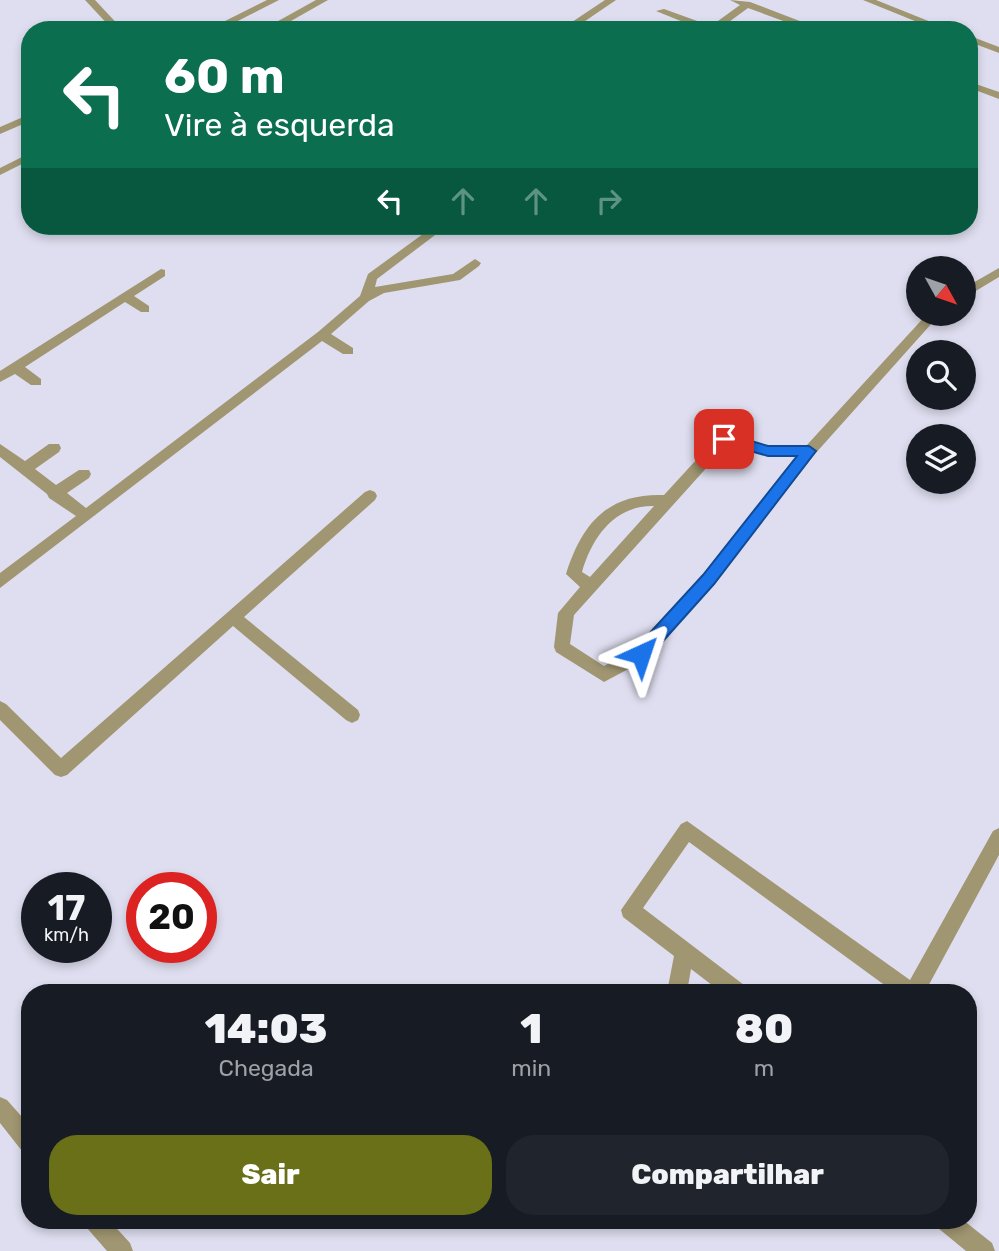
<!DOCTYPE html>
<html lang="pt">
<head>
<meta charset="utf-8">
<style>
  body { margin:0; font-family:Rubik,sans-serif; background:#20242c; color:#f1f3f6; height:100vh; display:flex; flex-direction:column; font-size:26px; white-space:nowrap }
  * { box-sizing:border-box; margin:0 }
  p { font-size:23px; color:#9ea1a6 }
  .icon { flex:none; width:38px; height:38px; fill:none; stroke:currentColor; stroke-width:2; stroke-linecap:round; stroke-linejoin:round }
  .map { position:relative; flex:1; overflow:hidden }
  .drawer { position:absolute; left:21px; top:984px; width:956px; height:245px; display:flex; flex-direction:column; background:#171b24; border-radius:28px; box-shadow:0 4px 10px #0003 }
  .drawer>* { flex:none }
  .hud { position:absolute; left:21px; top:21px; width:957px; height:214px; border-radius:28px; box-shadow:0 4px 10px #0003; background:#0b6e4f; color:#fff; overflow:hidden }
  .needle { width:46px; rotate:130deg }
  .tools { position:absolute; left:906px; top:256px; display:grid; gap:14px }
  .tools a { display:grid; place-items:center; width:70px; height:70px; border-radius:50%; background:#171b24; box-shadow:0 4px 10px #0003; font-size:35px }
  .speed { position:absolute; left:21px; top:872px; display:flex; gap:14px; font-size:35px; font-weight:700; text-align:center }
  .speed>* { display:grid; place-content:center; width:91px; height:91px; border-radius:50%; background:#171b24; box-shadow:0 4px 10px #0003; line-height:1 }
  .speed small { font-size:18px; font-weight:400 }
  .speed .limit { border:10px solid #d22; background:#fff; color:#111 }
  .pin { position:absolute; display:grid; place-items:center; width:60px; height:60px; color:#fff; margin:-30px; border-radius:14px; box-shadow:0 4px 10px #0006 }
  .me { position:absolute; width:77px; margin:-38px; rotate:42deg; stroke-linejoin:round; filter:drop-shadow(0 0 5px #0008) }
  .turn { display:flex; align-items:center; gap:24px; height:147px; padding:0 28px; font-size:32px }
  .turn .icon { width:91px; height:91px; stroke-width:2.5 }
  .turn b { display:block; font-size:49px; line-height:60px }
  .lanes { display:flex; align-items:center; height:66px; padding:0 28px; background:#0003; justify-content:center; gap:35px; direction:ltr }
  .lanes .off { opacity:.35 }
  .eta { display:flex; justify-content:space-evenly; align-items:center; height:119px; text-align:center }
  .eta b { font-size:42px; font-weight:800; line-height:49px }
  .primary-button { display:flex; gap:14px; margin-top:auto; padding:14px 28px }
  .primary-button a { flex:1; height:80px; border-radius:28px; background:#697017; color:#fff; font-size:28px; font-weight:800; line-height:80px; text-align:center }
  .primary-button a+a { background:#20242c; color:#f1f3f6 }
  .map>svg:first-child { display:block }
</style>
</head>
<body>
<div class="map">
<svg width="999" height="1251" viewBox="0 0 999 1251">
  <rect width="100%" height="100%" fill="#e9e9f3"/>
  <!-- built -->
  <path fill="#dedef0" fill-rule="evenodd" d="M 0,0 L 999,0 L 999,1251 L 0,1251 ZM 30,30 L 970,30 L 970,226 L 30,226 ZM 919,268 L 964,268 L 964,313 L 919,313 ZM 919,352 L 964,352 L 964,397 L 919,397 ZM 919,436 L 964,436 L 964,481 L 919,481 ZM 37,887 L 96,887 L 96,947 L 37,947 ZM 142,887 L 201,887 L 201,947 L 142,947 ZM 30,992 L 968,992 L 968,1220 L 30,1220 Z"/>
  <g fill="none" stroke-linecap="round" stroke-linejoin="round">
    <!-- lane -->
    <g fill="#a09671" fill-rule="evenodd">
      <polygon points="85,0 95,0 123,30 113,30"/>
      <polygon points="267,0 279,0 220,30 207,30"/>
      <polygon points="316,0 328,0 275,30 262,30"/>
      <polygon points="605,0 616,0 572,30 560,30"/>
      <polygon points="730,0 750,2 823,30 808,30 748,8 718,30 703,30 656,11 664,9 711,26 740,5"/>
      <polygon points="863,0 876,0 951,30 937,30"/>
      <polygon points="498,26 504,30 494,30"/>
      <polygon points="970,36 999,47 999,53 970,42"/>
      <polygon points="970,82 999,92 999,99 970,88"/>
      <polygon points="30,114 30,121 0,134 0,127"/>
      <polygon points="30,153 30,160 0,175 0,168"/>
      <polygon points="434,226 447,226 377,279 375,287 453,274 475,259 481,263 479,266 460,280 384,293 369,301 331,334 353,348 353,354 343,354 322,341 0,588 0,573 76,516 49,498 47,494 0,457 0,444 25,461 49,444 59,444 61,448 59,452 35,469 56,485 79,470 89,470 91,474 89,478 67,493 86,508 318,332 360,296 368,274"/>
      <polygon points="999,268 999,277 964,298 964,288"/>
      <polygon points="161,269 165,270 165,276 134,296 149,306 149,312 141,312 125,302 25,367 41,379 41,385 31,385 15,374 0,382 0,371"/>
      <path d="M 928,313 L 941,313 L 814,455 L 714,583 L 647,659 L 604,682 L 556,652 L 554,647 L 558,613 L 580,587 L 566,574 C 582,523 608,493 664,495 L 719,435 L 724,434 L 768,446 L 806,446 ZM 727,445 L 768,456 L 797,456 L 704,575 L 635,649 L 604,666 L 570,644 L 574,615 ZM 654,506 L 590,577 L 582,572 C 592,537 615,505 654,506 Z"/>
      <polygon points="370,490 375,492 377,496 375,500 244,617 358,710 360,715 358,720 352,723 346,720 233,626 67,775 61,777 55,775 0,720 0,701 6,704 61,758 365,492"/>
      <polygon points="687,821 910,980 993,831 999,828 999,855 925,992 894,992 689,842 643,908 744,985 747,992 721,992 691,969 687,992 667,992 674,956 623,917 621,910 681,824"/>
      <polygon points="0,1097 7,1100 30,1126 30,1154 22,1151 0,1123"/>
      <polygon points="84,1220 109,1220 130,1243 133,1251 107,1251 87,1228"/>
      <polygon points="935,1220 963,1220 992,1243 995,1251 966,1251 938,1228"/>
    </g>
  </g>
  <!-- route -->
  <polygon fill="#1a73e8" stroke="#114b97" stroke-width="2" points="724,433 768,446 809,446 816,451 714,584 647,659 635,659 633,654 635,649 703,575 797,456 768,456 719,442 719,435"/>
</svg>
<div class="tools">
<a><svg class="needle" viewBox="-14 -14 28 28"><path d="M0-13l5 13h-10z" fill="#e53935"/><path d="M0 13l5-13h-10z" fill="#9ea1a6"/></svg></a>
<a><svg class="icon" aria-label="search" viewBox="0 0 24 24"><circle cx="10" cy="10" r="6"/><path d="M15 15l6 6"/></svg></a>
<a><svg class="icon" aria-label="layers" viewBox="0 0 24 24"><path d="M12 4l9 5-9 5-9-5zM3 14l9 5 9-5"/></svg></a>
</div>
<div class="speed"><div>17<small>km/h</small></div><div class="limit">20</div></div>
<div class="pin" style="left:724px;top:439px;background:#d93025"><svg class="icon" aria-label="arrive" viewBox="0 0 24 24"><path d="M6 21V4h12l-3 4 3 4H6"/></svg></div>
<svg class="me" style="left:641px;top:654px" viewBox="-20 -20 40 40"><path d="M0-17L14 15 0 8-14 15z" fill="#1a73e8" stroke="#fff" stroke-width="4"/></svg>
<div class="hud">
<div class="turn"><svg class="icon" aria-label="left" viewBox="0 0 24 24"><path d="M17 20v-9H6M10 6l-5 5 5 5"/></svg><div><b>60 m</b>Vire à esquerda</div></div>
<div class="lanes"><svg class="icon" aria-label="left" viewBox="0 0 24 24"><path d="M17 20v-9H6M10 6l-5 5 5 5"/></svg><svg class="icon off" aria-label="ahead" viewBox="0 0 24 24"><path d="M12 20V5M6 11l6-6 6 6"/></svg><svg class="icon off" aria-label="ahead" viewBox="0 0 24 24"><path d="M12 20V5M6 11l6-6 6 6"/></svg><svg class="icon off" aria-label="right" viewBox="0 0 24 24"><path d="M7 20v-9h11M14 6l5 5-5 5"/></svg></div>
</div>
<section class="drawer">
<div class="eta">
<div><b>14:03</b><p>Chegada</p></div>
<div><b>1</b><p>min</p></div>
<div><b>80</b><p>m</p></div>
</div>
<div class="primary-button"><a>Sair</a><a>Compartilhar</a></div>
</section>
</div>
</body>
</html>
